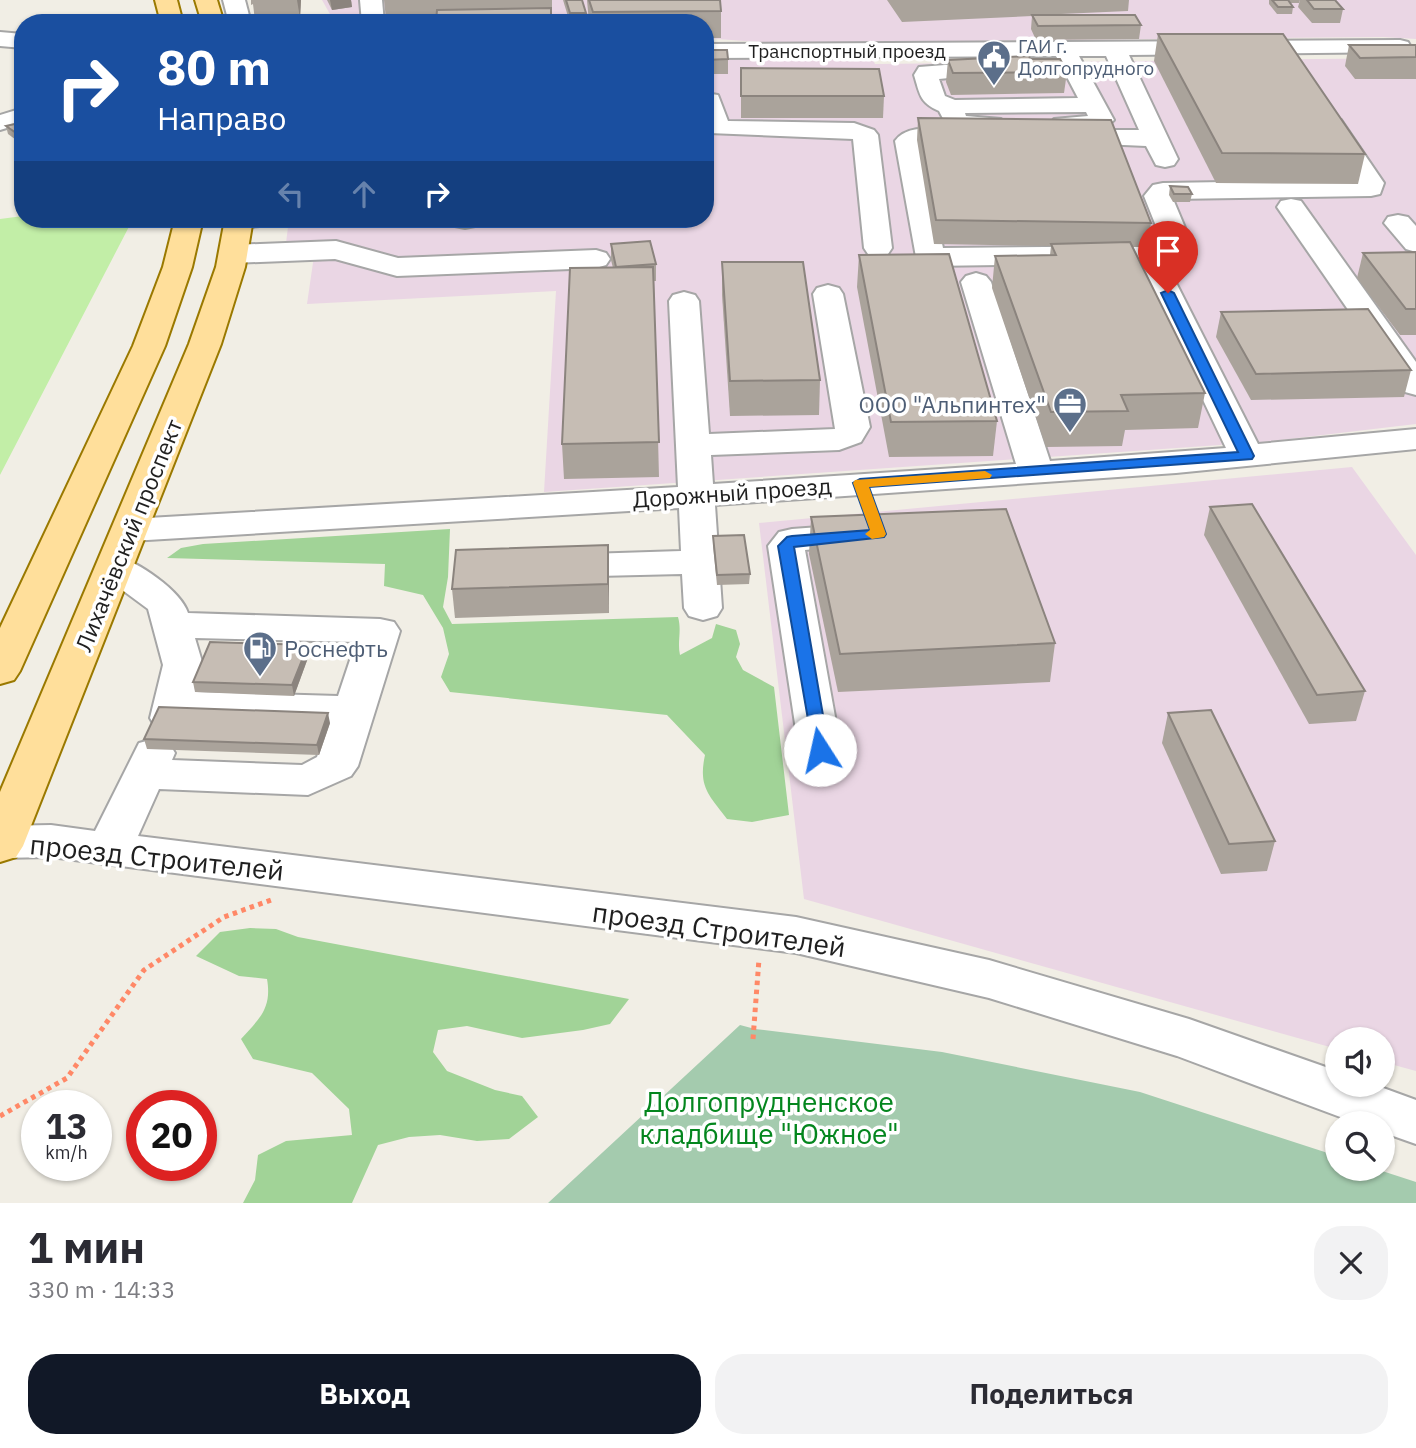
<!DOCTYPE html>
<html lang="ru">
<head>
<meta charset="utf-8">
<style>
  body { margin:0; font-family:"IBM Plex Sans",sans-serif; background:#f2f2f3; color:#2b2b33; height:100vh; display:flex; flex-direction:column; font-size:26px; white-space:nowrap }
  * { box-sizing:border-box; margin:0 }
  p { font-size:23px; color:#7c7c81 }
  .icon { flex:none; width:38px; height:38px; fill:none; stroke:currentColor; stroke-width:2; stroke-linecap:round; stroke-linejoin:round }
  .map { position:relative; height:1203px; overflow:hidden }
  .panel { display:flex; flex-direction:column; background:#fff; flex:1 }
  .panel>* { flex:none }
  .banner { position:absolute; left:14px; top:14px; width:700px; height:214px; border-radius:28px; box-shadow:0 2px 5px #0004; background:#1a4fa0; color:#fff; overflow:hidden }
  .fabs { position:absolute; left:1325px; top:1027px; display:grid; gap:14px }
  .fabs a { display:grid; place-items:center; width:70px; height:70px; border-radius:50%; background:#fff; box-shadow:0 2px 5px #0004; font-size:35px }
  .speed { position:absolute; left:21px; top:1090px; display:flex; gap:14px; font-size:35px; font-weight:700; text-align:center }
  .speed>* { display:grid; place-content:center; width:91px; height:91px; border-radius:50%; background:#fff; box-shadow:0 2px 5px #0004; line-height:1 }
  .speed small { font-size:18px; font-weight:400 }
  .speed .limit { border:10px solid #d22; background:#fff; color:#111 }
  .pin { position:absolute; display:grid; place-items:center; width:60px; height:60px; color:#fff; margin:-72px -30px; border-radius:50% 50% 50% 0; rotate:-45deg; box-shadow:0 0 7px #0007 }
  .pin .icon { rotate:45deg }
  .me { position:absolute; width:77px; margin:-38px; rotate:350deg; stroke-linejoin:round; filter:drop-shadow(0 0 5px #0008) }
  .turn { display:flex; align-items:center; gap:24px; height:147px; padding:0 28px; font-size:32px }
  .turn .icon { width:91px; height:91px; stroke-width:2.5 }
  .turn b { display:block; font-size:49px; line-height:60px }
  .lanes { display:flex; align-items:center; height:66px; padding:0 28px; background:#0003; justify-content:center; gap:35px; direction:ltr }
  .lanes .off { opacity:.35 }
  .round { display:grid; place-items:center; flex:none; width:74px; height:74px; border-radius:28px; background:#f2f2f3 }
  .headline { display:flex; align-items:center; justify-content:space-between; height:119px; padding:0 28px }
  h1 { font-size:42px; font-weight:700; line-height:52px }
  .primary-button { display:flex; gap:14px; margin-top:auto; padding:14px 28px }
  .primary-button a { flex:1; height:80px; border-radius:28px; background:#111827; color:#fff; font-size:28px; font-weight:700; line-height:80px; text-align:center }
  .primary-button a+a { background:#f2f2f3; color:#2b2b33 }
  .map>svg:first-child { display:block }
</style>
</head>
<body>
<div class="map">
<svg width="1416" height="1203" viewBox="0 0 1416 1203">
  <rect width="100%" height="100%" fill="#f1eee5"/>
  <!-- industrial -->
  <g fill="#ead6e4">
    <polygon points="322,0 1416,0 1416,39 1383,37 770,43 705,38 705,23 335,23"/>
    <polygon points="871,56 875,64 1416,58 1416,424 1263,442 544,492 556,291 307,304 316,242 286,243 289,219 705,219 705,57"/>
    <polygon points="1352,467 1416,555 1416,1071 1383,1062 1382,1040 1337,1040 1337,1049 804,899 759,523"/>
  </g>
  <!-- grass -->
  <polygon fill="#c2eea7" points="23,216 23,219 133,219 0,475 0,219"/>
  <!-- forest -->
  <g fill="#a1d397">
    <path d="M 450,529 L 448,577 L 443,607 L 452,624 L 678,617 C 682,631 677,642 680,655 L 712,638 L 716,624 L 736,630 L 740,644 L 736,657 L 743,670 L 774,687 L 789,815 L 752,822 L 727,819 C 709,795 698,787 705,755 L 667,715 L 450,692 L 441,677 L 449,654 L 443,628 L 423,595 L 384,586 L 385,564 L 167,558 L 181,548 L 203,544 Z"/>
    <path d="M 250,928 L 276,929 L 298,937 L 629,999 L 610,1024 L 583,1030 L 522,1038 L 467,1026 L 438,1030 L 433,1052 L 447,1071 L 495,1090 L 522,1096 L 538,1117 L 509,1139 L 477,1141 L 440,1135 L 409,1137 L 378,1145 L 352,1203 L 243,1203 L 255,1180 L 258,1155 L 286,1141 L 352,1135 L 349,1109 L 312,1073 L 253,1059 L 241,1039 C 260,1018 272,1008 267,979 L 239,976 L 196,956 L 220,932 Z"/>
  </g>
  <!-- cemetery -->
  <polygon fill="#a4cbae" points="740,1025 755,1029 942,1052 1140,1092 1337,1156 1337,1169 1376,1169 1416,1182 1416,1203 548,1203"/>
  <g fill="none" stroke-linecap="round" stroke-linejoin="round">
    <!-- minor casing -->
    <g stroke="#a6a6a6" stroke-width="4">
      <g id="minor">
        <polygon points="223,0 245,0 251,23 229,23"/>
        <polygon points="360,0 382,0 384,23 362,23"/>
        <polygon points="0,32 23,34 23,48 0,46"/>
        <path d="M 1400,40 L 1408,42 L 1411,47 L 1408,52 L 1129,55 L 1178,159 L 1174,165 L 1165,167 L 1156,165 L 1146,146 L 1056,142 L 1052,137 L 1060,131 L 1054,129 L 1050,124 L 1054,119 L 1088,116 L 1086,112 L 965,113 L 966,116 L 1001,119 L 1005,124 L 1001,129 L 977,131 L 983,137 L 979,142 L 921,145 L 943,248 L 1164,246 L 1144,196 L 1153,185 L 1163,183 L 1356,180 L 1319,125 L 1323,120 L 1332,117 L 1341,120 L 1384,183 L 1380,194 L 1371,196 L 1173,199 L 1196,254 L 1192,260 L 1166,263 L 1258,444 L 1416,429 L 1416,449 L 1176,473 L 715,505 L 722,608 L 717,616 L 703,620 L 689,616 L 684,608 L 682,574 L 556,577 L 543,574 L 537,566 L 543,558 L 556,555 L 681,551 L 679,508 L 131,541 L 118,538 L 113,530 L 118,522 L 131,519 L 678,487 L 669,301 L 673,295 L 684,292 L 695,295 L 699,301 L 709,434 L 835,429 L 813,294 L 817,288 L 828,285 L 839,288 L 843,294 L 870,427 L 861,442 L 839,450 L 711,455 L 713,484 L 1016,464 L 961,282 L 966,276 L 976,273 L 986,276 L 991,282 L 1050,461 L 1226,448 L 1140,268 L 1144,263 L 930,266 L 920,263 L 916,257 L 895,141 C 907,124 935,129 953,129 L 948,128 L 939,111 C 919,102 920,94 914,75 L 919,67 L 971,63 L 979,65 L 983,70 L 979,75 L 939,79 L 945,96 L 955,100 L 1078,98 L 1056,56 L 705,58 L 705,44 ZM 1079,56 L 1106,56 L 1139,130 L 1103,130 L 1114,120 Z"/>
        <polygon points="705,93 718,95 728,121 854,123 874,130 878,135 892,248 888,254 878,257 868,254 864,248 853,139 709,133 705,127"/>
        <polygon points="23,108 23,123 0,130 0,115"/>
        <polygon points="1291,199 1301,201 1416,362 1416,395 1405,392 1277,207 1281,201"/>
        <polygon points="1398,215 1408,217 1416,226 1416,252 1406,249 1384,223 1388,217"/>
        <polygon points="226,219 275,219 271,225 239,228 229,226"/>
        <polygon points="451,219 479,219 479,220 475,226 465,228 455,226"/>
        <polygon points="336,241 398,258 596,250 606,253 610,259 606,265 596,268 397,276 335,259 233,263 223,260 219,254 223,248 233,245"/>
        <polygon points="861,524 874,527 879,535 874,543 805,550 841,750 835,760 820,764 805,760 799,750 768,546 779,532 792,529"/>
        <path d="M 115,556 C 138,561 181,591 188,613 L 380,619 L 394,622 L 400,631 L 358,766 L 351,776 L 308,795 L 159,789 L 138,836 L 796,917 L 989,960 L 1189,1019 L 1337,1071 L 1337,1085 L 1375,1085 L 1416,1100 L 1416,1144 L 1382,1132 L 1382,1124 L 1359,1124 L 1177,1056 L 989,998 L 796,953 L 51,857 L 0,858 L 0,826 L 51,825 L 95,831 L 139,743 L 154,739 L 169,743 L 175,753 L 172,760 L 302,765 L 317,757 L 329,723 L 191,719 L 186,728 L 171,732 L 156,728 L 150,718 L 163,665 L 148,609 L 102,575 L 96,567 L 102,559 ZM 195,638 L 356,642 L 338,696 L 197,692 L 203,665 Z"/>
      </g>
    </g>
    <!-- major casing -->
    <g stroke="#9a7900" stroke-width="4">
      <g id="major">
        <polygon points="155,0 177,0 183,23 161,23"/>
        <polygon points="195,0 217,0 224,23 202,23"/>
        <polygon points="175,219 203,219 192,267 165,346 20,671 14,680 0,684 0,628 133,346 163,267"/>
        <polygon points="225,219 253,219 245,267 221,344 23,846 16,857 0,862 0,792 189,344 216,267"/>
      </g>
    </g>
    <!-- path -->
    <g stroke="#ff8867" stroke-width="5" stroke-dasharray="4.5 4.5" stroke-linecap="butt">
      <polyline points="753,1039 759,959"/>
      <polyline points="0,1116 67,1078 144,970 224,917 271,900"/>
    </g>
    <!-- minor -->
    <use href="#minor" fill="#fff" fill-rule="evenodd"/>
    <!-- major -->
    <use href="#major" fill="#ffdf9b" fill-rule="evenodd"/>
  </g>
  <!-- wall -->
  <g fill="#aaa39b">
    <polygon points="251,0 301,0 300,18 255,21 253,4 251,5"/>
    <polygon points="327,0 351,0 352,7 332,10"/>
    <polygon points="384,0 552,0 552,23 436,23 436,16 386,19"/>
    <polygon points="563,0 582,0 586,13 586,23 570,23"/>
    <polygon points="587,0 720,0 721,11 721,38 705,38 705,23 589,23"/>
    <polygon points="887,0 1129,0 1128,11 1039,15 1141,25 1139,39 1036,40 1031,29 1032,16 902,22"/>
    <polygon points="1269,0 1300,0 1299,3 1290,3 1293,7 1292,14 1277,14 1269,4"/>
    <polygon points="1300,0 1335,0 1343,9 1340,23 1312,23 1298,7"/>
    <polygon points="1158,34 1365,154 1358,184 1216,183 1154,61"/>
    <polygon points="1349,45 1416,45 1416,79 1355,79 1345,66"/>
    <polygon points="705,50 728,59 728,74 705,74"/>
    <polygon points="1030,59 1067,72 1064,93 951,95 946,82 948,60"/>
    <polygon points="741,68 884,96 883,118 741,118"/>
    <polygon points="918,118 1151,223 1147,247 1133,247 1205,393 1198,428 1125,430 1122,446 1046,447 992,288 995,256 1050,255 1051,246 934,244 917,140"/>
    <polygon points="23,122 23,145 8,134 6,126"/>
    <polygon points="1170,186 1192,194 1190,202 1173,202 1169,195"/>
    <polygon points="611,244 656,264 656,281 654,281 659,477 564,479 562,444 613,268 611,260"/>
    <polygon points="1416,252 1416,335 1400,335 1357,278 1363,253"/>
    <polygon points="859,255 997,421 993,456 889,457 857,287"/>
    <polygon points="722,262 820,380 819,415 730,416 722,295"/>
    <polygon points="1221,312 1411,370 1404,397 1251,400 1216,337"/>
    <polygon points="1210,507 1365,691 1356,721 1309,724 1204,535"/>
    <polygon points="811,517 1055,643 1050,682 838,692 809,554"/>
    <polygon points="713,536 750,574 749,584 717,585 713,545"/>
    <polygon points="608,545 609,613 455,618 452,589"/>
    <polygon points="309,655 294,696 195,692 193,682"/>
    <polygon points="1168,713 1275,841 1267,871 1221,874 1162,743"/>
    <polygon points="330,723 319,755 147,749 144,739"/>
  </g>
  <!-- shaded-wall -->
  <g fill="#8b847e">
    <polygon points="297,0 301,0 300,18"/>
    <polygon points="330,0 351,0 352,7 332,10"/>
    <polygon points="608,545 609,574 609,613 608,584"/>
    <polygon points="308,645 309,655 294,696 292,685"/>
    <polygon points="328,713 330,723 319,755 317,745"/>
  </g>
  <!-- building -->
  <g fill="#c6bdb4" stroke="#8b847e" stroke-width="2">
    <polygon points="566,0 582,0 586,13 570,13"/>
    <polygon points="589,0 720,0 721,11 593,12"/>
    <polygon points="1272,0 1288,0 1293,7 1278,7"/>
    <polygon points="1307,0 1335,0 1343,9 1314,9"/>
    <polygon points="551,8 551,19 436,22 437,10"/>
    <polygon points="1032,15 1135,15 1141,25 1038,26"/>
    <polygon points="253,21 267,21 266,23 253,23"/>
    <polygon points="1158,34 1283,34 1365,154 1222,153"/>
    <polygon points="1349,45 1416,45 1416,57 1360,58"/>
    <polygon points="705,50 727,50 728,59 705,60"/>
    <polygon points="1029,56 1030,59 1060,59 1067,72 953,73 948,60"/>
    <polygon points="741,68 879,69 884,96 741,96"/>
    <polygon points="918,118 1111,120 1151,223 936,220"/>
    <polygon points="23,122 23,137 22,137 6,126"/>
    <polygon points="1170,186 1188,187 1192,194 1174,194"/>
    <polygon points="650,241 656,264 616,267 611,244"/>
    <polygon points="1130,242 1205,393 1121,395 1128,411 1051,412 995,256 1056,255 1051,244"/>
    <polygon points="1416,252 1416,309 1406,309 1363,253"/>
    <polygon points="949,254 997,421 891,422 859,255"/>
    <polygon points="722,262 803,262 820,380 730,381"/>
    <polygon points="653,267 659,442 562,444 570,268"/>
    <polygon points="1368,309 1411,370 1256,374 1221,312"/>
    <polygon points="1252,504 1365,691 1317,695 1210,507"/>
    <polygon points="1006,509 1055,643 840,654 811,517"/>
    <polygon points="744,535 750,574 717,575 713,536"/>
    <polygon points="608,545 608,584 452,589 456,550"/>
    <polygon points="210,642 308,645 292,685 193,682"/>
    <polygon points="159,707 328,713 317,745 144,739"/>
    <polygon points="1211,710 1275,841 1229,844 1168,713"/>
  </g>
  <!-- route -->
  <polygon fill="#1a73e8" stroke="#114b97" stroke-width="2" points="1168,290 1174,293 1254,456 1252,459 869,487 886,534 884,537 794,547 829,750 820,756 814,754 778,546 787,537 792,536 870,530 853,483 860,479 1238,452 1161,293"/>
  <!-- slow -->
  <polygon fill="#f59e0b" points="985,471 992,475 990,478 869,487 886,534 884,537 872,539 865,534 870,530 853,483 855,480"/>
  <!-- icons -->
  <defs>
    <g id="civic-pin" transform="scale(1.75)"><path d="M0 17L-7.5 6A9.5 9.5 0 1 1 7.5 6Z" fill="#5c6f8a" stroke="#fff"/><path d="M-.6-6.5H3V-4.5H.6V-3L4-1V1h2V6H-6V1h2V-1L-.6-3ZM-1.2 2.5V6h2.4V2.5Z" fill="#fff"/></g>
    <g id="office-pin" transform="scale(1.75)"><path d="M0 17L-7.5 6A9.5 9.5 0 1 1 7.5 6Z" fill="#5c6f8a" stroke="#fff"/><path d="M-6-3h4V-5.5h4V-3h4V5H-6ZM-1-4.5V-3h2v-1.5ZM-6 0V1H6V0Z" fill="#fff"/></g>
    <g id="fuel-pin" transform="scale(1.75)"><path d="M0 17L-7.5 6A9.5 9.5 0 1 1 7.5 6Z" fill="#5c6f8a" stroke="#fff"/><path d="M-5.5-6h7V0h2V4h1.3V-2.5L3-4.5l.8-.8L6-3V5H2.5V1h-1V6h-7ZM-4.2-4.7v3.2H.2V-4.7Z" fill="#fff"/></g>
  </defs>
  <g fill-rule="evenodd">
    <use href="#civic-pin" x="994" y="57"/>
    <use href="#office-pin" x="1070" y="404"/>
    <use href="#fuel-pin" x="260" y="648"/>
  </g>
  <g text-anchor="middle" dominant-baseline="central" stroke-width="7" stroke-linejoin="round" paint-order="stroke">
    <!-- far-service labels -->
    <g font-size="19" fill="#4e5e75" stroke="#fff" text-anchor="start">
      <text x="1018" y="46">ГАИ г.<tspan x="1018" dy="22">Долгопрудного</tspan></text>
    </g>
    <!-- far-street labels -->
    <g font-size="19" fill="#1f1f1f" stroke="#fff">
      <text x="847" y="51">Транспортный проезд</text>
    </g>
    <!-- service labels -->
    <g font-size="23" fill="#4e5e75" stroke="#fff" text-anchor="end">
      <text x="1046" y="404">ООО "Альпинтех"</text>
      <text x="284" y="648" text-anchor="start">Роснефть</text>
    </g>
    <!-- street labels -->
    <g font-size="23" fill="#1f1f1f" stroke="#fff">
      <text transform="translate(732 492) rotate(-4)">Дорожный проезд</text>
      <text transform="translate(128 535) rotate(-68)">Лихачёвский проспект</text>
    </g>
    <!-- near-street labels -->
    <g font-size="28" fill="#1f1f1f" stroke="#fff">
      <text transform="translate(157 857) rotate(6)">проезд Строителей</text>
      <text transform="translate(719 929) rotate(8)">проезд Строителей</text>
    </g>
    <!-- near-park labels -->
    <g font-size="28" fill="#04861e" stroke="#fff">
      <text x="769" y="1101">Долгопрудненское<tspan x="769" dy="32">кладбище "Южное"</tspan></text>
    </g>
  </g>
</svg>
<div class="fabs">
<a><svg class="icon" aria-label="sound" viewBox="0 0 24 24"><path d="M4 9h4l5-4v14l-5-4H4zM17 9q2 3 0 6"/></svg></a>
<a><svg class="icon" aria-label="search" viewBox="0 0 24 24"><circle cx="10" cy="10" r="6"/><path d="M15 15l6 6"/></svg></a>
</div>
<div class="speed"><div>13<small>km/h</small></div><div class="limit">20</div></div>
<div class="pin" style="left:1168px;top:293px;background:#d93025"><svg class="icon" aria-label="arrive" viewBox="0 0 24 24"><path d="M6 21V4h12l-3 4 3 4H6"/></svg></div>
<svg class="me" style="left:820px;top:750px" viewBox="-20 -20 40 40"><circle r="19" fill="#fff"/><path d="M0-13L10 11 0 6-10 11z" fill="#1a73e8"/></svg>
<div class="banner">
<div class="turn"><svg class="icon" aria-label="right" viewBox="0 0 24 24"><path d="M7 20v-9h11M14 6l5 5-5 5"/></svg><div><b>80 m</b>Направо</div></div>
<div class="lanes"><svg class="icon off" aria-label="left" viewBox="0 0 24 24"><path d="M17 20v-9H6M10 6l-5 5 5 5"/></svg><svg class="icon off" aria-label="ahead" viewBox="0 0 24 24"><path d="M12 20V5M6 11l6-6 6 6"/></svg><svg class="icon" aria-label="right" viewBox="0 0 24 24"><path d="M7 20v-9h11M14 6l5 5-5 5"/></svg></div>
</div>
</div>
<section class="panel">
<div class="headline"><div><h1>1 мин</h1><p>330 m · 14:33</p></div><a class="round"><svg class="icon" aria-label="close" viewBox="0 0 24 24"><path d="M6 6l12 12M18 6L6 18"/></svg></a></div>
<div class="primary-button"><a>Выход</a><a>Поделиться</a></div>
</section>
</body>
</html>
